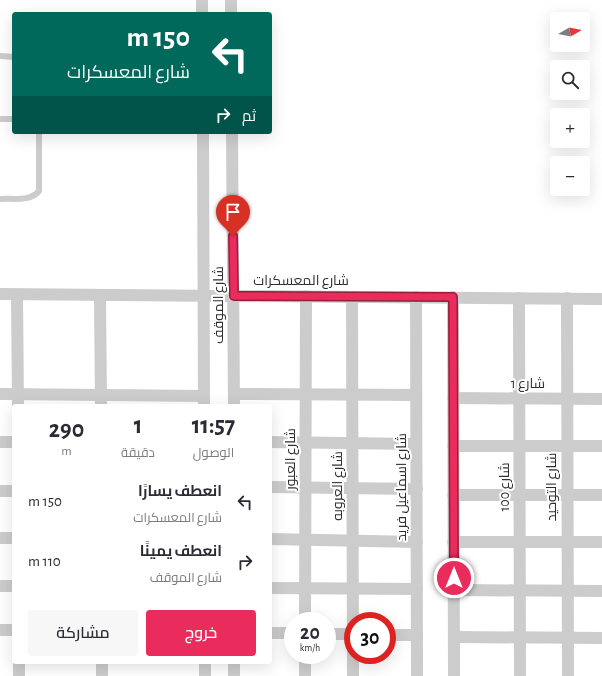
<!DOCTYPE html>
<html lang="ar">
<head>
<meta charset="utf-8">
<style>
  body { margin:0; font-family:"Alegreya Sans",Cairo,sans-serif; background:#f7f7f7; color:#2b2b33; direction:rtl; height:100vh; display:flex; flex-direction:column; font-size:15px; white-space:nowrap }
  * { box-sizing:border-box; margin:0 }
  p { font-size:13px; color:#7c7c81 }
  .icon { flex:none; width:22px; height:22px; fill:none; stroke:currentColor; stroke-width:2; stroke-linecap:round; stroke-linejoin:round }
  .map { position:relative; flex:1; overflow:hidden; direction:ltr }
  .side { position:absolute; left:12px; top:404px; width:260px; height:260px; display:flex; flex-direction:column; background:#fff; border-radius:4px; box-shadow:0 4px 16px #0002; direction:rtl }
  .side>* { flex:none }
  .top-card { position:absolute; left:12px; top:12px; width:260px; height:122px; border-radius:4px; box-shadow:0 4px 16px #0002; direction:rtl; background:#00695c; color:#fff; overflow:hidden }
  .needle { width:26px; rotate:81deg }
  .controls { position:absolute; left:550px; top:12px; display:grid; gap:8px }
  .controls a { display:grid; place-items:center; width:40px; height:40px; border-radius:4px; background:#fff; box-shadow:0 4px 16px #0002; font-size:20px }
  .speed { position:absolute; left:284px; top:612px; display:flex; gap:8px; font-size:20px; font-weight:700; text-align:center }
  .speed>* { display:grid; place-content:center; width:52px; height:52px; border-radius:50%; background:#fff; box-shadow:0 4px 16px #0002; line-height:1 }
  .speed small { font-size:10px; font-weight:400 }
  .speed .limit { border:6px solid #d22; background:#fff; color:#111 }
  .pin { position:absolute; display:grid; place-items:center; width:34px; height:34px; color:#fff; margin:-41px -17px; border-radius:50% 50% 50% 0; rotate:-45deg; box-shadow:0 0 4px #0007 }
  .pin .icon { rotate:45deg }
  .me { position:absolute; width:44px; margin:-22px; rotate:0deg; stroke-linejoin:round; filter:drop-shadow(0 0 3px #0008) }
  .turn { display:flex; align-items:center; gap:14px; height:84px; padding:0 16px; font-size:18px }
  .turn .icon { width:52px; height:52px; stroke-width:2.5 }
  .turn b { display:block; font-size:28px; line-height:34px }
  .then { display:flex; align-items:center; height:38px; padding:0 16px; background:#0003; gap:8px; font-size:15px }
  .eta { display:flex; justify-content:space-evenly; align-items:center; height:68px; text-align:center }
  .eta b { font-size:24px; font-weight:600; line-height:28px }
  .button { display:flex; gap:8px; margin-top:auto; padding:8px 16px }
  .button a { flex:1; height:46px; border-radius:4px; background:#ea2c5c; color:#fff; font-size:16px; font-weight:600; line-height:46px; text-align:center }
  .button a+a { background:#f7f7f7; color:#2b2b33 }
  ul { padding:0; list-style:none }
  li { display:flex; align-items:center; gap:12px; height:60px; padding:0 16px }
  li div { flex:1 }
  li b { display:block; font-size:15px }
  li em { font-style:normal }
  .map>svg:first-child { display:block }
</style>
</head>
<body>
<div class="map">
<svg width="602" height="676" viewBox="0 0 602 676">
  <rect width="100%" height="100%" fill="#fff"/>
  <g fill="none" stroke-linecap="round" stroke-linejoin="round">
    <!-- service -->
    <g stroke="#ccc" stroke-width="6">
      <polyline points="0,56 14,57"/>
      <polyline points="0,119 14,119"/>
      <path d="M 0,199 C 13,198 30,202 39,191 L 39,132"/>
    </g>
    <!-- minor -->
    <g stroke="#ccc" stroke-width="12">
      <polyline points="202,0 202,14"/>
      <polyline points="231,0 231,14"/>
      <polyline points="203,132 204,406"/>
      <polyline points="232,132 234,406"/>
      <polyline points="0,294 602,299"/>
      <polyline points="17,295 18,406"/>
      <polyline points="100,295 101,406"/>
      <polyline points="352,297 353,676"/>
      <polyline points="416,297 417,676"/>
      <polyline points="453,297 454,676"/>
      <polyline points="519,298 520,676"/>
      <polyline points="567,298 568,676"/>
      <polyline points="0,394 204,396"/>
      <polyline points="234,394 416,395"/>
      <polyline points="453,398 602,399"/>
      <polyline points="0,442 14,442"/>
      <polyline points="270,442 416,444"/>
      <polyline points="453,446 602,446"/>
      <polyline points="270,487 417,489"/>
      <polyline points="0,491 14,491"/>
      <polyline points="453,495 602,495"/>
      <polyline points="0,538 14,538"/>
      <polyline points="270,539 417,542"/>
      <polyline points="453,542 602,542"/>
      <polyline points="0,586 14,586"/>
      <polyline points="270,588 417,589"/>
      <polyline points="454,590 602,591"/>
      <polyline points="305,621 306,296"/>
      <polyline points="0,630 14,630"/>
      <polyline points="270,633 293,633"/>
      <polyline points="327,634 353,634"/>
      <polyline points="387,635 417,635"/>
      <polyline points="454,637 602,638"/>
      <polyline points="19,662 19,676"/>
      <polyline points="102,662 102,676"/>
      <polyline points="205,662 205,676"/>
      <polyline points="234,676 234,662"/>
      <polyline points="305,676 305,655"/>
    </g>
  </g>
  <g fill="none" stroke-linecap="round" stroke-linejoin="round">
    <!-- route casing -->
    <g stroke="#981d3c" stroke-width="10">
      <polyline id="route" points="233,236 234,296 453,297 454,578"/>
    </g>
    <!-- route -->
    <use href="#route" stroke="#ea2c5c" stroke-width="7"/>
  </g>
  <g text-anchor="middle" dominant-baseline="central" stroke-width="4" stroke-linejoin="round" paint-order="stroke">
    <!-- street labels -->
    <g font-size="14" fill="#2f2f2f" stroke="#fff">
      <text x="301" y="281">شارع المعسكرات</text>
      <text transform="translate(219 305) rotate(-90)">شارع الموقف</text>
      <text x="528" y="384">شارع 1</text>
      <text transform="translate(291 459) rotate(-90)">شارع العبور</text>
      <text transform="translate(338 486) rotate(-90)">شارع العروبه</text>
      <text transform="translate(402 487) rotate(-90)">شارع اسماعيل فريد</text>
      <text transform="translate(505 487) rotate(-90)">شارع 100</text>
      <text transform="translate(552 487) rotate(-90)">شارع التوحيد</text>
    </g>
  </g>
</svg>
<div class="controls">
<a><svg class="needle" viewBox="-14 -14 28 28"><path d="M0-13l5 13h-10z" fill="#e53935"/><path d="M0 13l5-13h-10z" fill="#7c7c81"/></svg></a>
<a><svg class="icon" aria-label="search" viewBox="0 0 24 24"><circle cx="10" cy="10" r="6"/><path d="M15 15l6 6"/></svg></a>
<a>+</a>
<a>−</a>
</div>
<div class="speed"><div>20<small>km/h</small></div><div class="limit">30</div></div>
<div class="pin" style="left:233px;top:236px;background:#d93025"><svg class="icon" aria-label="arrive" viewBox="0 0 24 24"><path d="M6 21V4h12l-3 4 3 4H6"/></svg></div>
<svg class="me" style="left:454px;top:578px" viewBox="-20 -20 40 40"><circle r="17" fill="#ea2c5c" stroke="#fff" stroke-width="3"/><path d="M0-11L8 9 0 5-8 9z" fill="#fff"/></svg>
<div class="top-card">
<div class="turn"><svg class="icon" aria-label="left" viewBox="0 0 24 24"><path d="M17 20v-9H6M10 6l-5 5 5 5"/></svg><div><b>150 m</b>شارع المعسكرات</div></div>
<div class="then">ثم<svg class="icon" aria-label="right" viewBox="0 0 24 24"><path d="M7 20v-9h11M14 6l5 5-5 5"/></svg></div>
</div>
<section class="side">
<div class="eta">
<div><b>11:57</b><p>الوصول</p></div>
<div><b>1</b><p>دقيقة</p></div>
<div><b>290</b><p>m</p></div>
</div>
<ul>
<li><svg class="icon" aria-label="left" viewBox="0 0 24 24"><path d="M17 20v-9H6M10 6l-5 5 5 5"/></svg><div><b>انعطف يسارًا</b><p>شارع المعسكرات</p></div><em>150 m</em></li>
<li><svg class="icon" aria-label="right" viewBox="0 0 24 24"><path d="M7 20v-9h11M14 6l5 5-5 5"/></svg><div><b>انعطف يمينًا</b><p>شارع الموقف</p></div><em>110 m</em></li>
</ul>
<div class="button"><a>خروج</a><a>مشاركة</a></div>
</section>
</div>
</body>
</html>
